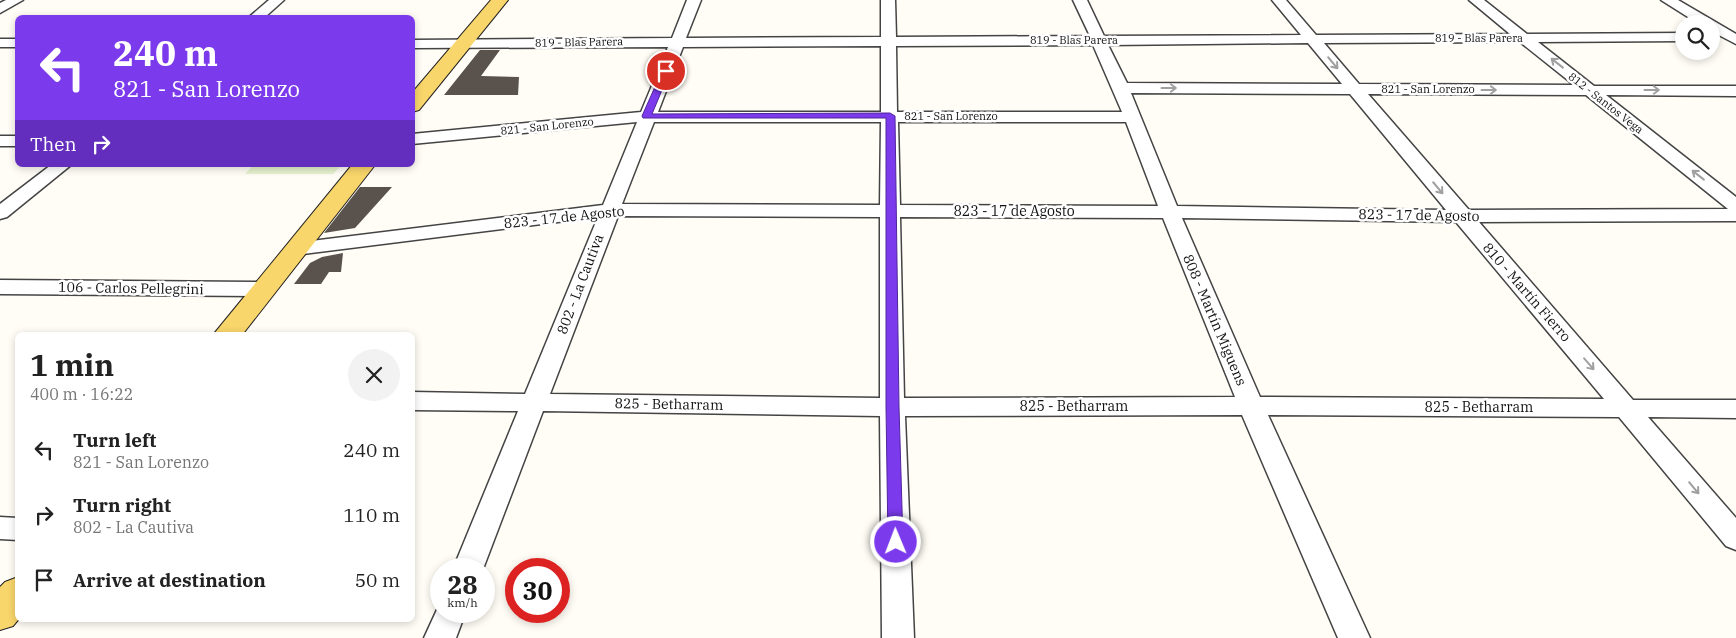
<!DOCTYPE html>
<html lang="en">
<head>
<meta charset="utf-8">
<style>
  body { margin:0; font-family:"IBM Plex Serif",serif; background:#f2f2f2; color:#222; height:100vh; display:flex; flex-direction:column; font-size:19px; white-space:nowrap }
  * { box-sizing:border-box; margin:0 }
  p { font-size:16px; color:#767676 }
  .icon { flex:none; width:28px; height:28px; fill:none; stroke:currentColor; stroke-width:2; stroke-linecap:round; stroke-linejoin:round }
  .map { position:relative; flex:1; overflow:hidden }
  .side { position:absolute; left:15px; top:332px; width:400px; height:290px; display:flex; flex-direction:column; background:#fff; border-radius:8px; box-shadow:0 2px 8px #0003 }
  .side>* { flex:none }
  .hud { position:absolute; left:15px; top:15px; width:400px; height:152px; border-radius:8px; box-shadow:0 2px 8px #0003; background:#7c3aed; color:#fff; overflow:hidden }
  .buttons { position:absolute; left:1675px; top:15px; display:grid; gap:10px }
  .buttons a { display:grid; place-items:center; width:45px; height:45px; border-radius:50%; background:#fff; box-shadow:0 2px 8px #0003; font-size:25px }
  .speed { position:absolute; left:430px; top:558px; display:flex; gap:10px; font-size:25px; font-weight:700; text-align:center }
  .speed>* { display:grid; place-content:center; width:65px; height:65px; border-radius:50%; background:#fff; box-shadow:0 2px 8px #0003; line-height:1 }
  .speed small { font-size:12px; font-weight:400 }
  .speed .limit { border:8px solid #d22; background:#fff; color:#111 }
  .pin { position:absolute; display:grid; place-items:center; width:42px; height:42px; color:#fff; margin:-21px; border:2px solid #fff; border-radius:50%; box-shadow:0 1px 5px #0007 }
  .me { position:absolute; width:55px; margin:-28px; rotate:359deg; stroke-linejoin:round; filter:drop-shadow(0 0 4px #0008) }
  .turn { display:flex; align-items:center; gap:18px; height:105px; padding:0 15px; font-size:22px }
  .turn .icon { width:65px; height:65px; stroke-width:2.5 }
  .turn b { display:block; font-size:35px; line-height:42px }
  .then { display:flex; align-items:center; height:48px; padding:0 15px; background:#0003; gap:10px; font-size:19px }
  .round { display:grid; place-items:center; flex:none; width:52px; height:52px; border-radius:26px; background:#f2f2f2 }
  .overview { display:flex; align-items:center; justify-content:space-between; height:85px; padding:0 15px }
  h1 { font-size:30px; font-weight:800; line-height:38px }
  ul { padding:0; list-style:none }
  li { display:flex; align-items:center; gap:15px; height:65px; padding:0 15px }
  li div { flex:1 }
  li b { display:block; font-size:19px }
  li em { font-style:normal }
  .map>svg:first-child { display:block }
</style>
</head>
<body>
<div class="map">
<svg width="1736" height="638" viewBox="0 0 1736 638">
  <rect width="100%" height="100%" fill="#fffdf5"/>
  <!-- pitch -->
  <polygon fill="#e6f2cf" points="253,165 342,165 333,174 245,174"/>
  <!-- building -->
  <g fill="#5a524d">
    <polygon points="480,50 500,50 481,76 519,77 518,95 444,95"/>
    <polygon points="360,187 392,187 355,228 324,233"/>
    <polygon points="343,253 341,272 329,272 321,284 294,284 310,263 322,257"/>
  </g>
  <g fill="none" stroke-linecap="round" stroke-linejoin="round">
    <!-- minor casing -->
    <g stroke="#444" stroke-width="3">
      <g id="minor">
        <polygon points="6,0 23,0 0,13 0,3"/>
        <polygon points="269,0 284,0 264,18 248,18"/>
        <path d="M 687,0 L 701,0 L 686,38 L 881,37 L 881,0 L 895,0 L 896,37 L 1090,36 L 1073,0 L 1087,0 L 1104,36 L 1301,35 L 1272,0 L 1286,0 L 1316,35 L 1510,34 L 1469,0 L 1484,0 L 1527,34 L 1684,33 L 1684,41 L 1538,42 L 1594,86 L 1736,86 L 1736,96 L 1606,95 L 1736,197 L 1736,221 L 1479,222 L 1633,400 L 1736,400 L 1736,418 L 1648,417 L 1736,518 L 1736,550 L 1726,546 L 1619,417 L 1268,415 L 1370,638 L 1338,638 L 1242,415 L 905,416 L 914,638 L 882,638 L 880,416 L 543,411 L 483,569 L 453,569 L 518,411 L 412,410 L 412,392 L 525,394 L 598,217 L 295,255 L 288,253 L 285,249 L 288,245 L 295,243 L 603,205 L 637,122 L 412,144 L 412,134 L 641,112 L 668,47 L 412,48 L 412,40 L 672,38 ZM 1520,42 L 1574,85 L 1359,84 L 1324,43 ZM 1308,43 L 1342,84 L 1127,83 L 1108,45 ZM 1093,45 L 1122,112 L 897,112 L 896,46 ZM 881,46 L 881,112 L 658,112 L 683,47 ZM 1131,93 L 1350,94 L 1446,210 L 1177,206 ZM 1368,94 L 1586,95 L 1728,209 L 1469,210 ZM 654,122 L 881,122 L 880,205 L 622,204 ZM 898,122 L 1126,122 L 1158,206 L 900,205 ZM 618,216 L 880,217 L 880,398 L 550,394 ZM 900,217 L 1163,218 L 1235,397 L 904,398 ZM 1182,218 L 1456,222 L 1604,399 L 1260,397 Z"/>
        <polygon points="1661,0 1678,0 1736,34 1736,44 1711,31 1711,24 1699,24"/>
        <rect x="0" y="39" width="18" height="8"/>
        <rect x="0" y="136" width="18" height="10"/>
        <polygon points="51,165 71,165 7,217 0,219 0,204"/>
        <polygon points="0,280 263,282 271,284 274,289 271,294 263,296 0,294"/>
        <polygon points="0,517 18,518 18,540 0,539"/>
        <polygon points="441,601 441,611 466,611 456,638 424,638"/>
      </g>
    </g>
    <!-- major casing -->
    <g stroke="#222" stroke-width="2">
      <g id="major">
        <polygon points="491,0 508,0 419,110 412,112 412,93"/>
        <polygon points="352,165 375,165 242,335 213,335"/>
        <polygon points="18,577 18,620 13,626 0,630 0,587 5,582"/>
      </g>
    </g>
    <!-- minor -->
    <use href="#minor" fill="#fff" fill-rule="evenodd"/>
    <!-- major -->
    <use href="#major" fill="#f9d66b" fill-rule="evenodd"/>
  </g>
  <!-- one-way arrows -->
  <defs><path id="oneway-shaft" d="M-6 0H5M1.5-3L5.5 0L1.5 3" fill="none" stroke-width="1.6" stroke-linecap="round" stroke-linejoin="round" transform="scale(1.25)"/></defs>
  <g stroke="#a0a0a0">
    <use href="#oneway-shaft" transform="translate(1333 63) rotate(50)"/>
    <use href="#oneway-shaft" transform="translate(1557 63) rotate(-142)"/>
    <use href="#oneway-shaft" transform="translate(1169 88)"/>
    <use href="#oneway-shaft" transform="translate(1489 90)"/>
    <use href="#oneway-shaft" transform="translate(1652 90)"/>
    <use href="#oneway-shaft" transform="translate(1698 175) rotate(-142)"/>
    <use href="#oneway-shaft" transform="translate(1438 188) rotate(50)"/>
    <use href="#oneway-shaft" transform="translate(1589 364) rotate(49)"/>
    <use href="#oneway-shaft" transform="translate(1694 488) rotate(50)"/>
  </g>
  <!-- route -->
  <polygon fill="#7c3aed" stroke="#51269a" points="666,69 670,71 652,114 890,113 895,116 899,407 903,542 901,546 896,548 891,546 888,542 886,407 886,118 643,118 642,116 662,71"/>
  <g text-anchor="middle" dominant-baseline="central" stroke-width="5" stroke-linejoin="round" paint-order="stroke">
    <!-- far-street labels -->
    <g font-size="11" fill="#111" stroke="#fff">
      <text x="1479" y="38">819 - Blas Parera</text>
      <text x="1074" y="40">819 - Blas Parera</text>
      <text transform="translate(579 42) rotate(-1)">819 - Blas Parera</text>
      <text x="1428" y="89">821 - San Lorenzo</text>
      <text transform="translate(1606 103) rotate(38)">812 - Santos Vega</text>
      <text x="951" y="116">821 - San Lorenzo</text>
      <text transform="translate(547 126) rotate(-6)">821 - San Lorenzo</text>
    </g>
    <!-- street labels -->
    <g font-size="14" fill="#111" stroke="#fff">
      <text x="1014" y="211">823 - 17 de Agosto</text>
      <text transform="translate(1419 215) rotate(1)">823 - 17 de Agosto</text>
      <text transform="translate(564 217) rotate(-6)">823 - 17 de Agosto</text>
      <text transform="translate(580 284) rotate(-69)">802 - La Cautiva</text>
      <text transform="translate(131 288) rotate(1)">106 - Carlos Pellegrini</text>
      <text transform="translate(1527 292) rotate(49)">810 - Martín Fierro</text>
      <text transform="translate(1215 320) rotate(67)">808 - Martín Miguens</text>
      <text transform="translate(669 404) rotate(1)">825 - Betharram</text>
      <text x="1074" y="406">825 - Betharram</text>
      <text x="1479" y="407">825 - Betharram</text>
    </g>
  </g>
</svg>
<div class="buttons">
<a><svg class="icon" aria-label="search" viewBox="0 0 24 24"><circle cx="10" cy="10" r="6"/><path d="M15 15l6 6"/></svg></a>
</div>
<div class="speed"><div>28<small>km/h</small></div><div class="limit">30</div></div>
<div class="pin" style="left:666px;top:71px;background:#d93025"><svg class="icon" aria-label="arrive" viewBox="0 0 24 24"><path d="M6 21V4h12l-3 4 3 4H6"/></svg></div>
<svg class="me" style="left:896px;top:542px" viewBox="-20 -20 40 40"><circle r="17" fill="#7c3aed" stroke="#fff" stroke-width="3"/><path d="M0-11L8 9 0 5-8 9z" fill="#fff"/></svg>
<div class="hud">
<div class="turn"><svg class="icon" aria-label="left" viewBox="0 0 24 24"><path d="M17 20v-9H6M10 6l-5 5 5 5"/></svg><div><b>240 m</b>821 - San Lorenzo</div></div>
<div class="then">Then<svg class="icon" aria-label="right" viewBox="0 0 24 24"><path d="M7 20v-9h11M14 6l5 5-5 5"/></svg></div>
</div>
<section class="side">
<div class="overview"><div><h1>1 min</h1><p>400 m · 16:22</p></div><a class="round"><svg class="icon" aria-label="close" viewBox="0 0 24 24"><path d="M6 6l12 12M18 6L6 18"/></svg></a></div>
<ul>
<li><svg class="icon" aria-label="left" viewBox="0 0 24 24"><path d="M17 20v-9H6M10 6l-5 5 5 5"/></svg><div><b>Turn left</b><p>821 - San Lorenzo</p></div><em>240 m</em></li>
<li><svg class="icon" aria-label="right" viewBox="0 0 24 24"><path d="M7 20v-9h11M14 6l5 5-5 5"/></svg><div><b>Turn right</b><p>802 - La Cautiva</p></div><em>110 m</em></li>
<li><svg class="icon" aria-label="arrive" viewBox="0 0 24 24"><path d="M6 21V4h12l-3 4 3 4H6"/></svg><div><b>Arrive at destination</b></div><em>50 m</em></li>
</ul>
</section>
</div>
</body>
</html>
